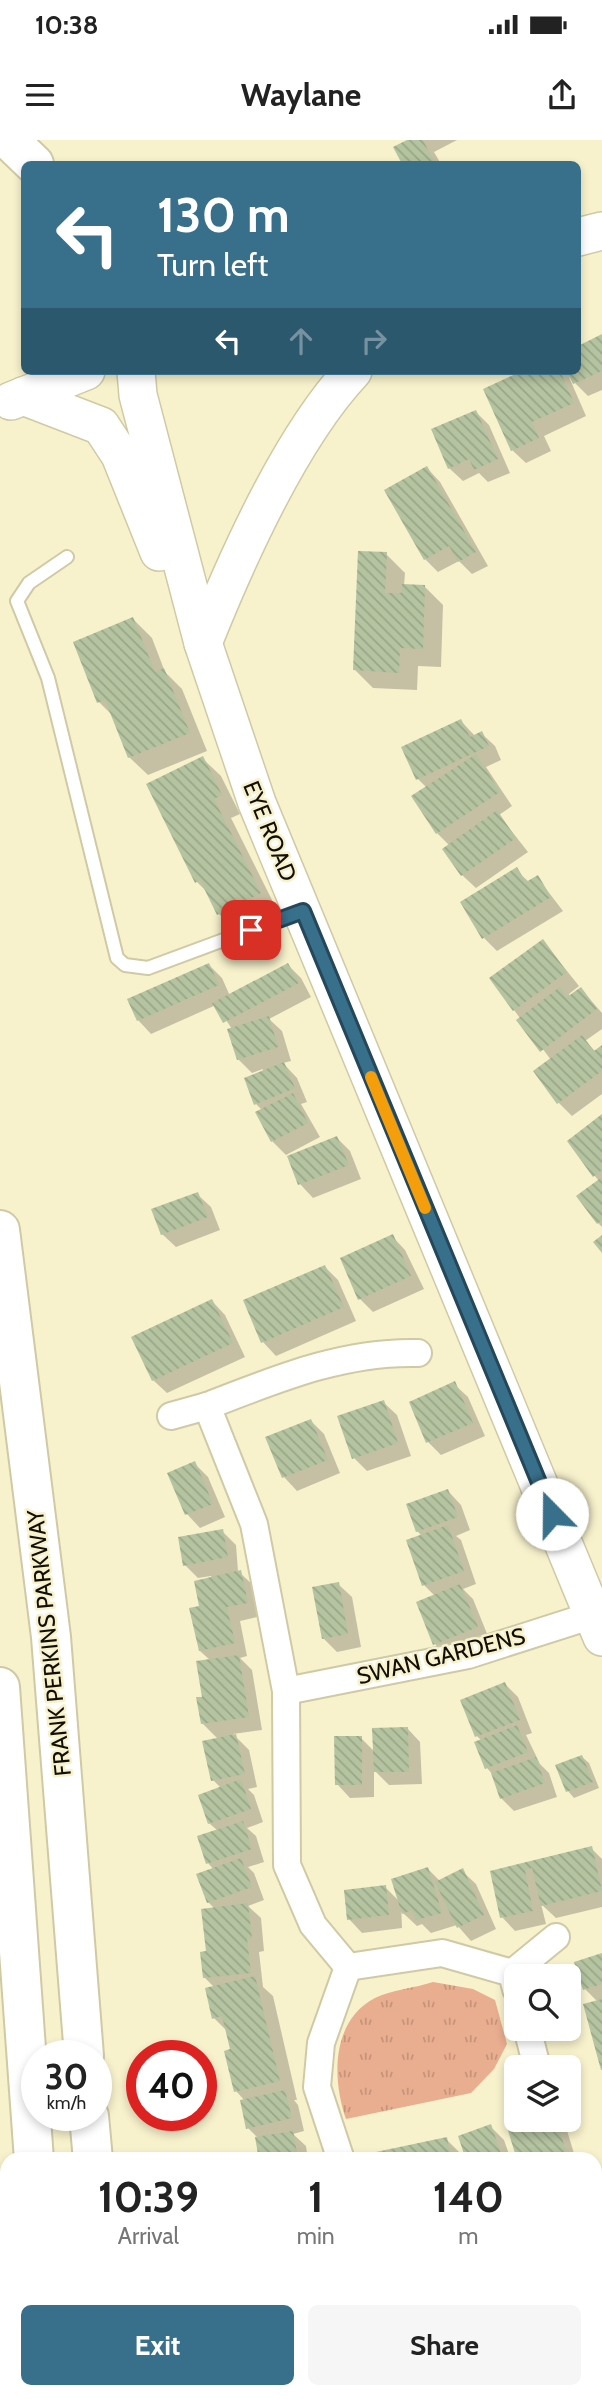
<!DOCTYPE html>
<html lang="en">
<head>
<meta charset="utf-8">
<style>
  body { margin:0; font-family:Cabin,sans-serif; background:#f6f6f6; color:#222; height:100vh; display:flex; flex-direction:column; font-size:26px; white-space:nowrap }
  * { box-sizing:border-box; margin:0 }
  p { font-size:23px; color:#767676 }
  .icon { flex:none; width:38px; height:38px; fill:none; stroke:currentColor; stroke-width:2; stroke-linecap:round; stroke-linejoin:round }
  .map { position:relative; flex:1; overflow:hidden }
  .details { position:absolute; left:0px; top:2012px; width:602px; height:247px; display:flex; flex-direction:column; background:#fff; border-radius:21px 21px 0 0; box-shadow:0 4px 10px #0003 }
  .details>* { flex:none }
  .banner { position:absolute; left:21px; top:21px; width:560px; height:214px; border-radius:10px; box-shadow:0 4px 10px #0003; background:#386f8a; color:#fff; overflow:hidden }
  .buttons { position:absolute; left:504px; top:1824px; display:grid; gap:14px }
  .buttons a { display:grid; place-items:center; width:77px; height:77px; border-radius:10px; background:#fff; box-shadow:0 4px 10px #0003; font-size:35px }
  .speed { position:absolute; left:21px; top:1900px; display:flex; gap:14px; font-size:35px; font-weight:700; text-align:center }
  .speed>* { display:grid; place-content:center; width:91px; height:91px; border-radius:50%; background:#fff; box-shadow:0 4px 10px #0003; line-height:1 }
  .speed small { font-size:18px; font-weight:400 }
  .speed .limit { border:10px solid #d22; background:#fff; color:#111 }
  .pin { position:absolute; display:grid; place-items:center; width:60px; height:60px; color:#fff; margin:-30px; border-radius:14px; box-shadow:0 4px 10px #0006 }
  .me { position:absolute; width:77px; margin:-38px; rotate:338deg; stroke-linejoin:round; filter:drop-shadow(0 0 5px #0008) }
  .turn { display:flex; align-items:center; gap:24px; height:147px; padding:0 21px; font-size:32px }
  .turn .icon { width:91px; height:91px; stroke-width:2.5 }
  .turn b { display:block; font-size:49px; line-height:60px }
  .lanes { display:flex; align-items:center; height:66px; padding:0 21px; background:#0003; justify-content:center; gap:35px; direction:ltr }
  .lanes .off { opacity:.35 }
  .eta { display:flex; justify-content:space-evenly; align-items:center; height:119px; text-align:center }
  .eta b { font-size:42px; font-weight:700; line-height:49px }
  .cta { display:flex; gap:14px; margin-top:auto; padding:14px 21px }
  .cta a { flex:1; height:80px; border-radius:10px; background:#386f8a; color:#fff; font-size:28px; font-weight:700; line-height:80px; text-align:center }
  .cta a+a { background:#f6f6f6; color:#222 }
  .status { display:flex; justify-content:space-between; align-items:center; height:49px; padding:0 35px; background:#fff; direction:ltr }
  .status svg { height:19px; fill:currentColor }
  header { display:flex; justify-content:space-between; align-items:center; height:91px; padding:0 21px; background:#fff; font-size:32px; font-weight:700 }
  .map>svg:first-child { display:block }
</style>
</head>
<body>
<div class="status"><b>10:38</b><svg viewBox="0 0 49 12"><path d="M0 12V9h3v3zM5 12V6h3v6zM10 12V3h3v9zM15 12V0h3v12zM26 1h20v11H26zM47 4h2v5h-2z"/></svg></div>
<header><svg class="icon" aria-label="menu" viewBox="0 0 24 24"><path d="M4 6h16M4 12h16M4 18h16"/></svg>Waylane<svg class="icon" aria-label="share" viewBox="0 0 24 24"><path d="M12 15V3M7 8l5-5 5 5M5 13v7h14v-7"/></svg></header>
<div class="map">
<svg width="602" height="2259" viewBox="0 0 602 2259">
  <defs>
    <pattern id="grass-tufts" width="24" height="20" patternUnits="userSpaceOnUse" patternTransform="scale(1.75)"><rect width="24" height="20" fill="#e9ad8f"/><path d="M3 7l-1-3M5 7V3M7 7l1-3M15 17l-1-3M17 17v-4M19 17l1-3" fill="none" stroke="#c7947a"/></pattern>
    <pattern id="building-back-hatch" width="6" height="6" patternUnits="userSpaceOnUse" patternTransform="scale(1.75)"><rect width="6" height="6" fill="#b4c3a0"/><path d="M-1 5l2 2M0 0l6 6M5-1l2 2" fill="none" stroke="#9aa688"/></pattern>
  </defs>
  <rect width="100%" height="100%" fill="#f7f1cc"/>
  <!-- grass -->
  <path fill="url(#grass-tufts)" d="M 433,1842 L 473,1849 L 495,1860 L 507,1904 L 494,1929 L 471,1953 L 346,1979 C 332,1939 331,1881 375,1858 C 391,1850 415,1848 433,1842 Z"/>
  <!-- shadow -->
  <g fill="#0003">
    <polygon points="411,0 457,0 434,12 441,24 404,24 395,8"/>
    <polygon points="602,196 602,250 588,256 569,237 586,276 544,296 551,311 526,323 512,310 527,231 565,231 572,238 569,231 578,231 578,208"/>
    <polygon points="476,272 489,285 510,333 488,342 479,333 463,341 449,328"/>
    <polygon points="427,328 440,342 488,426 472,434 459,421 438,432 425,419"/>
    <polygon points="386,414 405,433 404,446 424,446 443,465 441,527 418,526 417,550 373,548 355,530"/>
    <polygon points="133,479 152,498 165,532 182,549 207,611 148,635 129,617 113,576 99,562 75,503"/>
    <polygon points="461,581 475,596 481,593 495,606 501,620 486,627 512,666 499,675 528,712 476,748 462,735 449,705 437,693 427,648 418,639"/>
    <polygon points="202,618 221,636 240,674 231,678 278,772 237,792 219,774 208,753 197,742"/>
    <polygon points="516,730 529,742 537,737 563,771 497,811 484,798"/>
    <polygon points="543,801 579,846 569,854 570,857 581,849 602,873 602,889 585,901 596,912 602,907 602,954 572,976 558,962 551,920 514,870"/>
    <polygon points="209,825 222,838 230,856 288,825 301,838 311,857 269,879 282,891 291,921 283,923 297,938 307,962 301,964 320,997 286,1015 272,1001 262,970 256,964 263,929 252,933 238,919 232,889 216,865 151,894 138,880"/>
    <polygon points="602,977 602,1087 598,1083 599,1041 594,1035"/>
    <polygon points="337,998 350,1011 361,1039 313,1058 300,1044"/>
    <polygon points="197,1054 211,1067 220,1090 176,1107 162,1094"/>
    <polygon points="392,1096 405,1110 424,1149 373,1172 360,1159"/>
    <polygon points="325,1127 338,1140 356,1181 276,1216 263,1202"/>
    <polygon points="212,1161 225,1175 245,1217 167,1253 153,1240"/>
    <polygon points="454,1244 468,1257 485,1296 441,1315 428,1302"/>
    <polygon points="383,1262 397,1275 411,1316 367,1331 354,1318"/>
    <polygon points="311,1281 324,1294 340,1333 297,1351 284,1337"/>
    <polygon points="194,1323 208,1337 225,1377 200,1388 187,1374 170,1334"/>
    <polygon points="448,1351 461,1365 470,1390 456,1396 461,1400 476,1444 463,1449 473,1459 490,1501 448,1518 435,1504 435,1456 424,1445 422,1396 417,1391"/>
    <polygon points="222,1391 236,1405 238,1431 254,1446 261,1476 240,1481 247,1516 240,1518 252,1530 262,1590 233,1594 249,1610 257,1647 248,1649 254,1655 263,1682 247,1688 256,1696 264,1722 248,1727 254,1733 264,1760 248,1766 261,1778 264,1811 259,1812 263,1847 273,1856 297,1960 294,1960 298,1965 304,1991 293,1994 306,2006 308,2020 261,2020 257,1997 248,1988 245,1961 236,1951 228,1892 214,1878 214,1847 205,1838 215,1769 208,1762 214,1730 208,1723 218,1691 209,1683 221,1648 213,1640 219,1600 202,1583 211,1521 200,1511 201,1467 212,1439 211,1436 198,1438 185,1425"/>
    <polygon points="338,1444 352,1457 361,1507 337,1512 323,1498"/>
    <polygon points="505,1544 518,1557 532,1593 526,1595 540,1624 549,1633 557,1657 514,1671 501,1658 493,1635 487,1628 482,1601 477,1596"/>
    <polygon points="407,1588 420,1602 422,1644 389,1645 374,1630 374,1657 350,1658 337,1644 361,1598 375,1612"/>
    <polygon points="582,1617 589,1623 599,1648 574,1658 568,1651 558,1626"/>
    <polygon points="591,1708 602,1719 602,1767 556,1778 541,1764 546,1784 515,1791 502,1777 493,1732"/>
    <polygon points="428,1729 440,1741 462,1731 476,1744 496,1789 471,1801 457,1785 431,1793 422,1784 417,1786 403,1773 401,1764 402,1788 362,1793 349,1779 385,1747 400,1762"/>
    <polygon points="602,1815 602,1927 598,1862 585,1849"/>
    <polygon points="525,1979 560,1979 565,1984 576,2020 519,2020"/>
    <polygon points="491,1987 504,2000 511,2020 468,2020"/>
    <polygon points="446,1999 459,2012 461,2020 379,2020"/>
    <polygon points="432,2252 481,2252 487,2259 437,2259"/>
  </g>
  <!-- building -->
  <g fill="url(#building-back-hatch)">
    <polygon points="407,0 423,0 435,24 402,24 393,7"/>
    <polygon points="602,194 602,231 573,244 567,231 578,231 578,206"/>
    <polygon points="522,231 560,231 574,263 532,282 539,298 511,311 483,249"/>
    <polygon points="476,270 498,319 474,330 469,319 448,329 431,289"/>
    <polygon points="427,326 476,412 458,422 449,406 424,420 384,350"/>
    <polygon points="358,411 387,412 385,453 401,453 402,444 425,445 423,509 400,508 399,533 353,530"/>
    <polygon points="133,477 155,532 164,528 190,593 128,618 105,560 97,563 73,502"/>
    <polygon points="461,579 470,597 482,591 489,606 416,640 401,607"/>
    <polygon points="476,614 500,652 436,694 411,656"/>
    <polygon points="203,616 222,655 214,659 261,753 217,775 200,740 195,743 146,644"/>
    <polygon points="497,670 516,698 461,736 442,709"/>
    <polygon points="517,727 526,742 538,735 551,757 482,799 460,762"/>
    <polygon points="543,799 567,832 513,871 489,838"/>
    <polygon points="209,823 219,845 137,881 127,859"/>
    <polygon points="288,823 299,843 223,883 212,863"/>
    <polygon points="560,847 567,857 581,847 597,869 540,912 516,880"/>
    <polygon points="269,876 278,907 237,920 227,889"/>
    <polygon points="582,895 594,911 602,905 602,931 557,964 533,931"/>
    <polygon points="284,922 295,948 254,965 244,938"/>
    <polygon points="293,953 308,983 271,1002 255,972"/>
    <polygon points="602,974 602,1030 593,1037 567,1001"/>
    <polygon points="337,996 349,1025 298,1045 287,1016"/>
    <polygon points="602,1037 602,1080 597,1084 576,1056"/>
    <polygon points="198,1052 208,1077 161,1095 151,1069"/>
    <polygon points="393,1094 411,1136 358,1160 340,1118"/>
    <polygon points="602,1095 602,1113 593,1102"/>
    <polygon points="325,1125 344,1167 261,1203 243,1160"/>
    <polygon points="212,1159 233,1203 152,1241 131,1197"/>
    <polygon points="455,1241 473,1283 426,1303 409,1262"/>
    <polygon points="384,1260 398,1303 352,1319 337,1276"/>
    <polygon points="311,1279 328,1320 282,1338 265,1297"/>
    <polygon points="195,1321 213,1364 185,1375 167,1333"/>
    <polygon points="448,1349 458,1377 416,1392 406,1364"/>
    <polygon points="448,1385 464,1431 422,1446 406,1400"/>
    <polygon points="223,1389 228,1417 183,1426 178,1397"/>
    <polygon points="241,1430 248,1463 227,1467 235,1503 199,1511 189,1468 199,1466 194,1441"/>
    <polygon points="339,1442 348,1494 322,1499 312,1447"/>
    <polygon points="460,1444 478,1487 433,1505 416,1462"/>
    <polygon points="239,1515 249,1577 201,1584 196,1557 202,1557 196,1521"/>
    <polygon points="505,1542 520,1580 475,1597 460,1560"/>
    <polygon points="517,1585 528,1612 485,1629 474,1602"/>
    <polygon points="408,1587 409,1632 374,1632 372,1588"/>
    <polygon points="236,1594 245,1634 211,1641 202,1601"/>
    <polygon points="334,1596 362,1596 362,1645 335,1645"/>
    <polygon points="582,1615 593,1642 566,1652 555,1625"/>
    <polygon points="536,1617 545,1643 500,1659 491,1633"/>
    <polygon points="241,1639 251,1669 208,1684 198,1655"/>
    <polygon points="243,1681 252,1709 206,1724 197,1696"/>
    <polygon points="592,1706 602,1751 541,1766 532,1728 525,1730 533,1771 500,1778 490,1731"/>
    <polygon points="241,1718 252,1747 207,1763 196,1734"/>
    <polygon points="428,1727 442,1773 416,1780 412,1770 402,1774 391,1739"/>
    <polygon points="463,1728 484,1775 457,1788 435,1742"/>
    <polygon points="386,1745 389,1775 347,1780 344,1750"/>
    <polygon points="248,1763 252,1798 247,1799 251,1833 203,1838 200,1812 206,1811 201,1769"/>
    <polygon points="602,1813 602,1844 583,1850 574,1822"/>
    <polygon points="255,1836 280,1941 234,1952 224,1911 230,1909 222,1876 212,1879 205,1848"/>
    <polygon points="602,1859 602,1930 601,1930 583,1864"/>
    <polygon points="285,1950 292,1978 246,1989 240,1960"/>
    <polygon points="519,1979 556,1979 566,2011 539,2020 517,2020 506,1984"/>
    <polygon points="491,1984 503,2020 466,2020 458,1996"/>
    <polygon points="293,1991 298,2018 259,2020 255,1997"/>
    <polygon points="447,1997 451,2020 377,2020 376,2012"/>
    <polygon points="602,2167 602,2182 596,2171"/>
    <polygon points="445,2252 478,2252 479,2259 435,2259 434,2255"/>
  </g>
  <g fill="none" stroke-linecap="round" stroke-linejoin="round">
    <!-- lane casing -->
    <g stroke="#cfcaa5" stroke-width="16">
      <polyline id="lane" points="67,417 29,443 17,461 48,538 117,818 125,825 148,828 299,772"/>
    </g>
    <!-- street casing -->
    <g stroke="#cfcaa5" stroke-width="30">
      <g id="street">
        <path d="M 207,1266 C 277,1239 343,1211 418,1213"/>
        <polyline points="171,1276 207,1266 254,1384 286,1551 287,1725 313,1785 348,1827 442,1813 512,1833 516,1849"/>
        <polyline points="286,1551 468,1515 593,1475"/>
        <polyline points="512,1833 556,1797"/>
        <polyline points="527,1888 537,1927"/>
        <polyline points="341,2020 317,1947 321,1903 348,1827"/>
      </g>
    </g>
    <!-- secondary casing -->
    <g stroke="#cfcaa5" stroke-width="40">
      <g id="secondary">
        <polyline points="578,97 602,91"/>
        <polyline points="136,231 138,255 203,503 257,663 602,1497"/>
        <polyline points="23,256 101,286 120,315 159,412"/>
        <polyline points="11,261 86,231"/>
        <path d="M 203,503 C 237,418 291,297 353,231"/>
      </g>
    </g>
    <!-- highway casing -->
    <g stroke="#cfcaa5" stroke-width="42">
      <g id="highway">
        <polyline points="9,0 34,24"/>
        <polyline points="0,1090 51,1497 84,1916"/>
        <polyline points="0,1547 34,2020"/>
        <polyline points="89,1976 93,2020"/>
        <polyline points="64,2252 65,2259"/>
        <polyline points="119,2252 120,2259"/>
      </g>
    </g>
    <!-- lane -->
    <use href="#lane" stroke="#fff" stroke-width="12"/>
    <!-- street -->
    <use href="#street" stroke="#fff" stroke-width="26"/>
    <!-- secondary -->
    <use href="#secondary" stroke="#fff" stroke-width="37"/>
    <!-- highway -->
    <use href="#highway" stroke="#fff" stroke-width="38"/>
  </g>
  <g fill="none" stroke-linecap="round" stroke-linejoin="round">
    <!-- route casing -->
    <g stroke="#24485a" stroke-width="18">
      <polyline id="route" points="251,790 303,771 552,1374"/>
    </g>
    <!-- route -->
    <use href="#route" stroke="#386f8a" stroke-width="12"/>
    <!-- slow -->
    <polyline stroke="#f59e0b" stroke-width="12" points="371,937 425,1068"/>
  </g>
  <g text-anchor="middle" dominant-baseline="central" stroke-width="5" stroke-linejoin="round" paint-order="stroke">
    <!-- street labels -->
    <g font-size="23" fill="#110e03" stroke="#f7f1cc">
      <text transform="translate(270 691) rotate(68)">EYE ROAD</text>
      <text transform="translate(49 1503) rotate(-96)">FRANK PERKINS PARKWAY</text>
      <text transform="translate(441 1516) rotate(-14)">SWAN GARDENS</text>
    </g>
  </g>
</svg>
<div class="buttons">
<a><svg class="icon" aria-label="search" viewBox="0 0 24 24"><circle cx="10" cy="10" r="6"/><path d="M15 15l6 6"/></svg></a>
<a><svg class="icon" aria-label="layers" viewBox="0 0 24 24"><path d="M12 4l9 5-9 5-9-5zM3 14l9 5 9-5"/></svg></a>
</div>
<div class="speed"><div>30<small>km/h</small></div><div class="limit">40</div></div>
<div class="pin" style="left:251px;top:790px;background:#d93025"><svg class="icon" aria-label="arrive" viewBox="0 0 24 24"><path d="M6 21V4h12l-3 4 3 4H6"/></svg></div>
<svg class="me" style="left:552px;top:1374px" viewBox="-20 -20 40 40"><circle r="19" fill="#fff"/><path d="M0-13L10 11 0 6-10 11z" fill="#386f8a"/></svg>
<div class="banner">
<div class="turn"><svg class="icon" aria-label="left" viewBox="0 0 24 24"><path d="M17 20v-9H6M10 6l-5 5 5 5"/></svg><div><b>130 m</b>Turn left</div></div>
<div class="lanes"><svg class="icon" aria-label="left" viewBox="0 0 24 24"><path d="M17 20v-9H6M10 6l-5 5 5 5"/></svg><svg class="icon off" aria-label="ahead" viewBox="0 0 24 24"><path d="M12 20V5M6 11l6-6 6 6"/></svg><svg class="icon off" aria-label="right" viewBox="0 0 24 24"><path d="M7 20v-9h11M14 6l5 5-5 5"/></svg></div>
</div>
<section class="details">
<div class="eta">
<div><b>10:39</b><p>Arrival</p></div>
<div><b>1</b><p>min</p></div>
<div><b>140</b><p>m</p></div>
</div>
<div class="cta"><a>Exit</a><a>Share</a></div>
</section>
</div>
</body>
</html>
